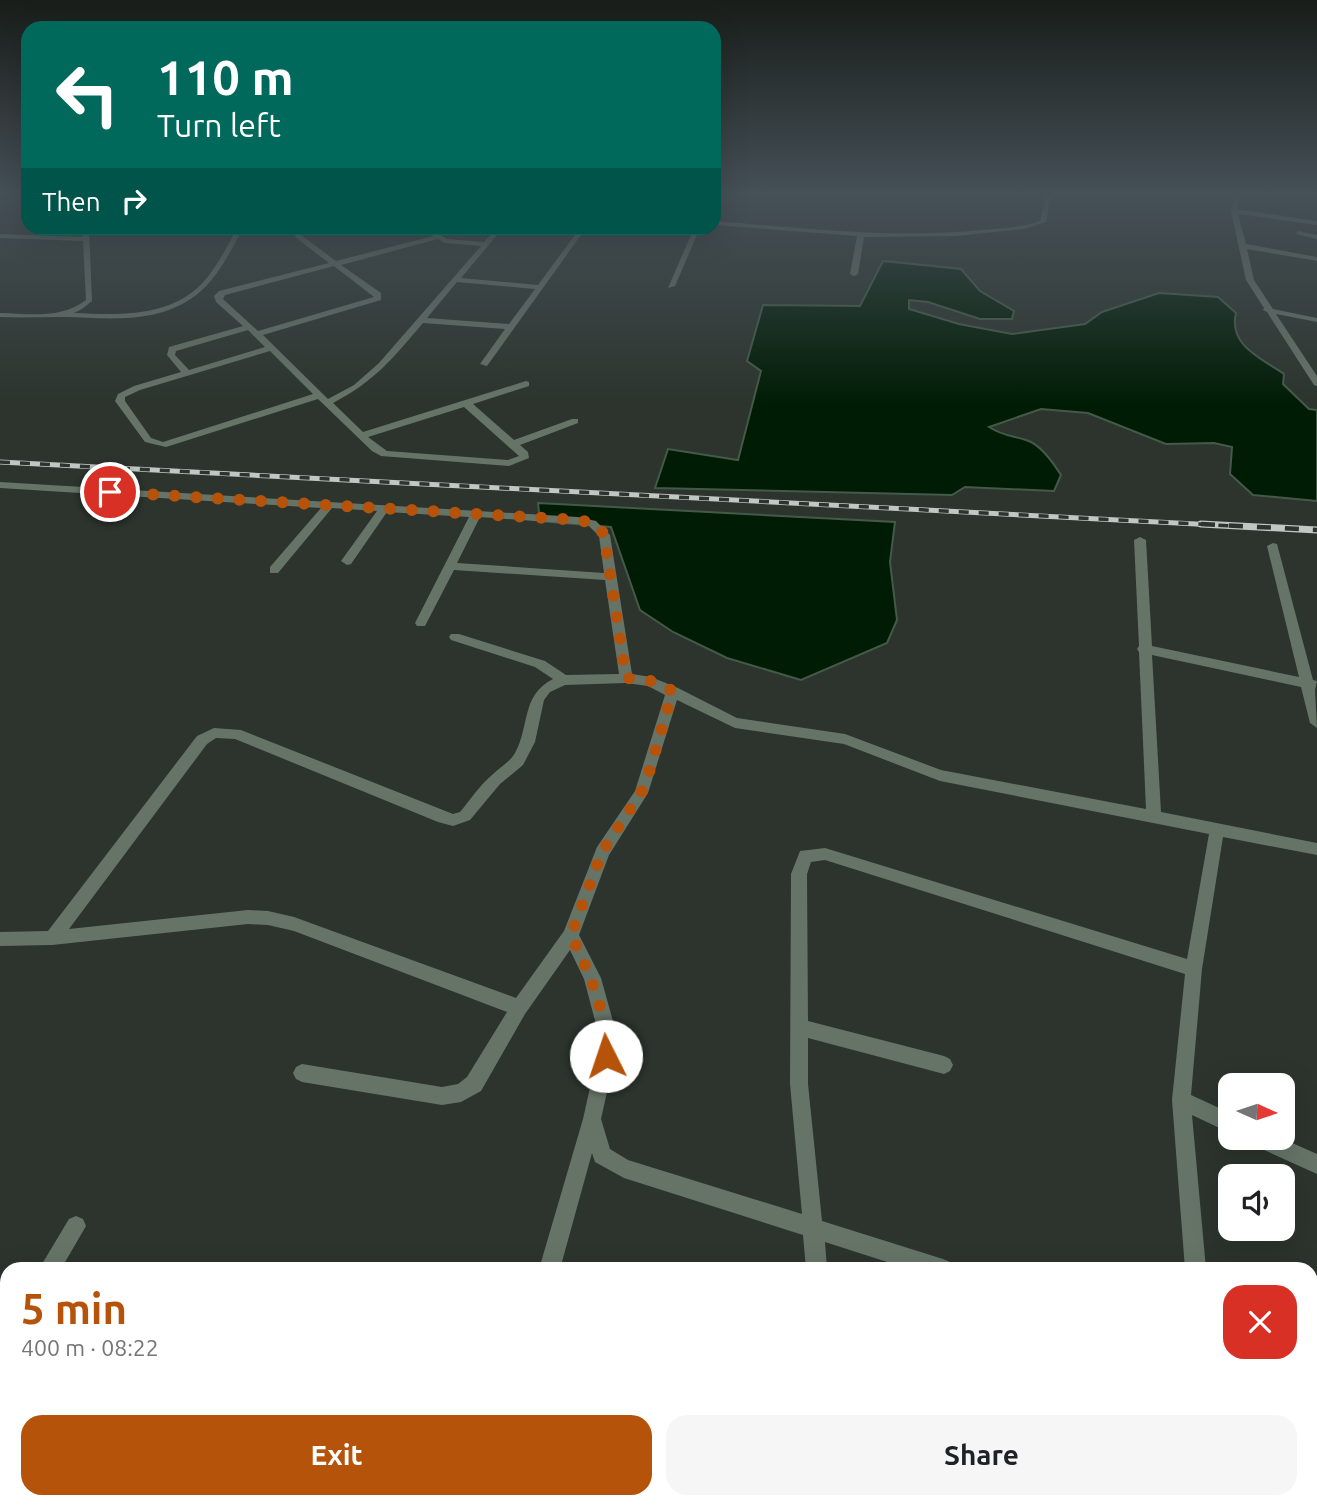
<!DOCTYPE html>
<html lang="en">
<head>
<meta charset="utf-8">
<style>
  body { margin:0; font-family:Ubuntu,sans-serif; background:#f6f6f6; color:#202124; height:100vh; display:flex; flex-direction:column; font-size:26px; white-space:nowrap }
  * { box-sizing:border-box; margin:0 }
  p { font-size:23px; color:#757577 }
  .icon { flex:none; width:38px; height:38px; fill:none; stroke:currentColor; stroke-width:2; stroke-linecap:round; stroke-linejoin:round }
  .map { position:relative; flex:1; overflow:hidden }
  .sheet { position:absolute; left:0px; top:1262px; width:1318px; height:247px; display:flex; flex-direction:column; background:#fff; border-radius:21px 21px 0 0; box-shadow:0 7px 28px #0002 }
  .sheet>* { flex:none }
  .hud { position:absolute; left:21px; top:21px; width:700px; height:214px; border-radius:21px; box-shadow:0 7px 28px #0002; background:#00695c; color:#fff; overflow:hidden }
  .needle { width:46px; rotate:93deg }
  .fabs { position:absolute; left:1218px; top:1073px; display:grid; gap:14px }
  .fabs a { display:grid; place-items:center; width:77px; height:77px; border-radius:14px; background:#fff; box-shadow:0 7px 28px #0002; font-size:35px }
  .pin { position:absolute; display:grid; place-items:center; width:60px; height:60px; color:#fff; margin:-30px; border:4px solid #fff; border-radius:50%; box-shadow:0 2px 7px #0007 }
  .me { position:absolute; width:77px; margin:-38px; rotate:356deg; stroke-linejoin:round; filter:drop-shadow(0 0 5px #0008) }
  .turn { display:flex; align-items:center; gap:24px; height:147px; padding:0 21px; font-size:32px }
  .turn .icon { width:91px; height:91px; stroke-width:2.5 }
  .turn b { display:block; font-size:49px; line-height:60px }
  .then { display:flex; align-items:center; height:66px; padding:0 21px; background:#0003; gap:14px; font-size:26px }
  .round { display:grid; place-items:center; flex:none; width:74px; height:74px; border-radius:21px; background:#f6f6f6 }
  .headline { display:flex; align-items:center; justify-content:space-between; height:119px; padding:0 21px }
  h1 { font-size:42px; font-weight:700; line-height:52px; color:#b45309 }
  .primary-button { display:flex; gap:14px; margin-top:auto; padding:14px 21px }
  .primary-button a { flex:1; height:80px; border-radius:21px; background:#b45309; color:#fff; font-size:28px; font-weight:700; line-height:80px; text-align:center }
  .primary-button a+a { background:#f6f6f6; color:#202124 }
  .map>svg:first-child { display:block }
</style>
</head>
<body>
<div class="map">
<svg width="1317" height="1507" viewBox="0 0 1317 1507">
  <rect width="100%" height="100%" fill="#2c342d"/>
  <!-- water -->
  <g fill="#001c05" stroke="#445a48" stroke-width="2">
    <path d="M 883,261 L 961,269 L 980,291 L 1014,311 L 1012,319 L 980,319 L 928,302 L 909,300 L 909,309 L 959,324 L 1012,334 L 1085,324 L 1102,312 L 1159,293 L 1218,297 L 1236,313 C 1228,345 1261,358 1284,374 L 1283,384 L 1309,409 L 1317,410 L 1317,501 L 1253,495 L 1230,474 L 1232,447 L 1214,443 L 1166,444 L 1088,413 L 1041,409 L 989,427 C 1006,438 1016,435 1031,442 C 1043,448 1054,464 1061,475 L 1054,491 L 965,487 L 952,495 L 655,488 L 668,449 L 738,460 L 761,371 L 747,361 L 763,305 L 860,306 Z"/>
    <polygon points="538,503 895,522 890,562 897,620 887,643 801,680 727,658 673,632 640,610 611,527 540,521"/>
  </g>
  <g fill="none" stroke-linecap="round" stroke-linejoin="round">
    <!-- service -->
    <path fill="#667468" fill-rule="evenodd" d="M 83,228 L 89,228 L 92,301 L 82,309 L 74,313 C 121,315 173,318 206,279 C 219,263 228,245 237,228 L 243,228 C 229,254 215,284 189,300 C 152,324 106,318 64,317 C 43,317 21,318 0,317 L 0,313 C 30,314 61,319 86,300 L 83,241 L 0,238 L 0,234 L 83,237 Z"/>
    <!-- minor -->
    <g fill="#667468" fill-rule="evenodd">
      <path d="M 1046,193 L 1052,193 L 1046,222 L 1024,229 L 956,236 L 864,237 L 858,274 L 854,276 L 850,274 L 857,236 L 714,225 L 714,221 C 803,228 892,239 982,230 C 1001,228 1022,228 1040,221 Z"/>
      <polygon points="1235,193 1241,193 1237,209 1317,221 1317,225 1238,214 1246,244 1317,257 1317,261 1247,249 1254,280 1273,309 1317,318 1317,322 1276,314 1317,376 1317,386 1314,385 1267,312 1263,310 1264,308 1246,280 1231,211"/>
      <path d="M 304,228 L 313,228 L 302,232 L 301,235 L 336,261 L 433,236 L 423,228 L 430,228 L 447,239 L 484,242 L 497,228 L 503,228 L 461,278 L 538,285 L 580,228 L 586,228 L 487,366 L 480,364 L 505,329 L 423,323 C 393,358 375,381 333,403 L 363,432 L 526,381 L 529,382 L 529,386 L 473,404 L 514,440 L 572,419 L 578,419 L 578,423 L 520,445 L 528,452 L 529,458 L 509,466 L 381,456 L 372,451 L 318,399 L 166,447 L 145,442 L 115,401 L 118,394 L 134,386 L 181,372 L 167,355 L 169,347 L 243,326 L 216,302 L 214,296 L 219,291 L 329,263 L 295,237 L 297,230 ZM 438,239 L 445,243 L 481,246 L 379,363 L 354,385 L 328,399 L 263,335 L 381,300 L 381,293 L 341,265 ZM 334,266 L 374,297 L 258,331 L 223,299 L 225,295 ZM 457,282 L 535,289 L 509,324 L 427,318 ZM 248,330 L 265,347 L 189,370 L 175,355 L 176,351 ZM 270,351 L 313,394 L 163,442 L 151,438 L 125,401 L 125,397 L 140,390 ZM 464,407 L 519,456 L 508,460 L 387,451 L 368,437 Z"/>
      <polygon points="694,228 700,228 675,286 668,288"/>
      <polygon points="1298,231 1317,235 1317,239 1296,234"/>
      <path d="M 0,482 L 578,517 L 596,521 L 610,535 L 632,674 L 651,677 L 678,688 L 737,718 L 845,734 L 941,770 L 1146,809 L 1139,652 L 1137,649 L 1139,646 L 1134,540 L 1140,537 L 1146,540 L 1152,646 L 1299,677 L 1267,546 L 1273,543 L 1277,544 L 1313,680 L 1317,681 L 1315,690 L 1317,728 L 1310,723 L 1301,687 L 1152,655 L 1161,812 L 1317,843 L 1317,855 L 1223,837 L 1202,969 L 1191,1095 L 1230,1113 L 1230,1133 L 1192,1115 L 1206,1269 L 1185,1269 L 1172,1100 L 1185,974 L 825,860 L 811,862 L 807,874 L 808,1021 L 944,1056 L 950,1059 L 953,1065 L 950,1071 L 944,1074 L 808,1038 L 808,1084 L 822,1221 L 943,1259 L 950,1262 L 953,1269 L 909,1269 L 825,1242 L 827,1269 L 806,1269 L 803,1235 L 624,1178 L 595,1162 L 592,1153 L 560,1269 L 539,1269 L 583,1119 L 597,1056 L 598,1032 L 584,979 L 570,950 L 525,1014 L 481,1091 L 461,1102 L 442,1105 L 302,1082 L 296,1079 L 293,1073 L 296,1067 L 302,1064 L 442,1087 L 458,1084 L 467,1077 L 507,1012 L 294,931 L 268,925 L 248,924 L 52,945 L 0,946 L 0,932 L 48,931 L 197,736 L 214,728 L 241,730 L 453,814 L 460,812 C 470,800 480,785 492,775 C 499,768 510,762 515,753 C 530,726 521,695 553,679 L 535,667 L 451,640 L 449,637 L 451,634 L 459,634 L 545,661 L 566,675 L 619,674 L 605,580 L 454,570 L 425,626 L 417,626 L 415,623 L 469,517 L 387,512 L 351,564 L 347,565 L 341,561 L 377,511 L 332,508 L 278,573 L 270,573 L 270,567 L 321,508 L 0,488 ZM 480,517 L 588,525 L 599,536 L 604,573 L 457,563 ZM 626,683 L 648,686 L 665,695 L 635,791 L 597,847 L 564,931 L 516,998 L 294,917 L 268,911 L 248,910 L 69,929 L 207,744 L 216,738 L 235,739 L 438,822 L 453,826 L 470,820 L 500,784 L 523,765 L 535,742 L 544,700 L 550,692 L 565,685 ZM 677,700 L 735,728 L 844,744 L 940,781 L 1209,834 L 1187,959 L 825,848 L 800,851 L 791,874 L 790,1084 L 802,1214 L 628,1160 L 610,1149 L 601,1119 L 615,1056 L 616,1032 L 601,978 L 579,935 L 609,855 L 648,793 Z"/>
      <polygon points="1250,1138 1281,1138 1317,1154 1317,1174 1253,1145"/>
      <polygon points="76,1216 83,1219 86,1226 61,1269 39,1269 69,1219"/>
      <polygon points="7,1325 7,1355 0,1358 0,1328"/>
      <polygon points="1311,1375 1317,1377 1317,1399 1311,1397"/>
      <polygon points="515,1502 539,1502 537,1507 513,1507"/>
      <polygon points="826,1502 850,1502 851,1507 827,1507"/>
      <rect x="1205" y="1502" width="24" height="5"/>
    </g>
    <!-- rail-far1 casing -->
    <g stroke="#c1c7c2" stroke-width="5">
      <polyline id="rail-far1" points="0,462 1235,526"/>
    </g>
    <!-- rail casing -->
    <g stroke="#c1c7c2" stroke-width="7">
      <polyline id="rail" points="1201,524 1317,530"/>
    </g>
    <!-- rail-far1 -->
    <use href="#rail-far1" stroke="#2c342d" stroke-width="3.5" stroke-dasharray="10" stroke-linecap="butt"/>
    <!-- rail -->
    <use href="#rail" stroke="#2c342d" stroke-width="4.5" stroke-dasharray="14" stroke-linecap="butt"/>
  </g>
  <!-- sky -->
  <linearGradient id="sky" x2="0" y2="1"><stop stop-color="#181d19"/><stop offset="0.48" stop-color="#455057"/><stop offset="1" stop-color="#455057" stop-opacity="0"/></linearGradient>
  <rect width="1317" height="404" fill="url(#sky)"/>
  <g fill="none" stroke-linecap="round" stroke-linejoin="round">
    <!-- route -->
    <path stroke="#b45309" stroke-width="12" stroke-dasharray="0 21.6" d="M 110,492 L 578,520 C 590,522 598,524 604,535 L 626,678 L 651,681 L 673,691 L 648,776 L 641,793 L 602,852 L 571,935 C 590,975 607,1012 606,1056"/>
  </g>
</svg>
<div class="fabs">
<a><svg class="needle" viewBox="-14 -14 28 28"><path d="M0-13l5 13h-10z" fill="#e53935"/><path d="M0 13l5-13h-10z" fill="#757577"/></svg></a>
<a><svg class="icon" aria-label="sound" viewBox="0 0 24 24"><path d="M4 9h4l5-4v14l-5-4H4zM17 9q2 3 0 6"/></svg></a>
</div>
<div class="pin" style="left:110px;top:492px;background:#d93025"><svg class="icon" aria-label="arrive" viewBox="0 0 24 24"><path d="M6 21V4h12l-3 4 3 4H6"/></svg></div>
<svg class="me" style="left:606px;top:1056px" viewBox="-20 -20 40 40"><circle r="19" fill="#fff"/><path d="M0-13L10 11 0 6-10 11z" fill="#b45309"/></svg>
<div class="hud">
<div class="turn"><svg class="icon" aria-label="left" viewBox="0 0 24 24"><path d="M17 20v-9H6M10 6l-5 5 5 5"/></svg><div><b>110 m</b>Turn left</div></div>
<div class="then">Then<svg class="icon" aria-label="right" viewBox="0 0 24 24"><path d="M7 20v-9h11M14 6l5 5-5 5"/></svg></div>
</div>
<section class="sheet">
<div class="headline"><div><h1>5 min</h1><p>400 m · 08:22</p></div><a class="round" style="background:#d93025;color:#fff"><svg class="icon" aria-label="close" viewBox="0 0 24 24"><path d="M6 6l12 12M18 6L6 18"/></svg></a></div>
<div class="primary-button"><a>Exit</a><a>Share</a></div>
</section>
</div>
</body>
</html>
